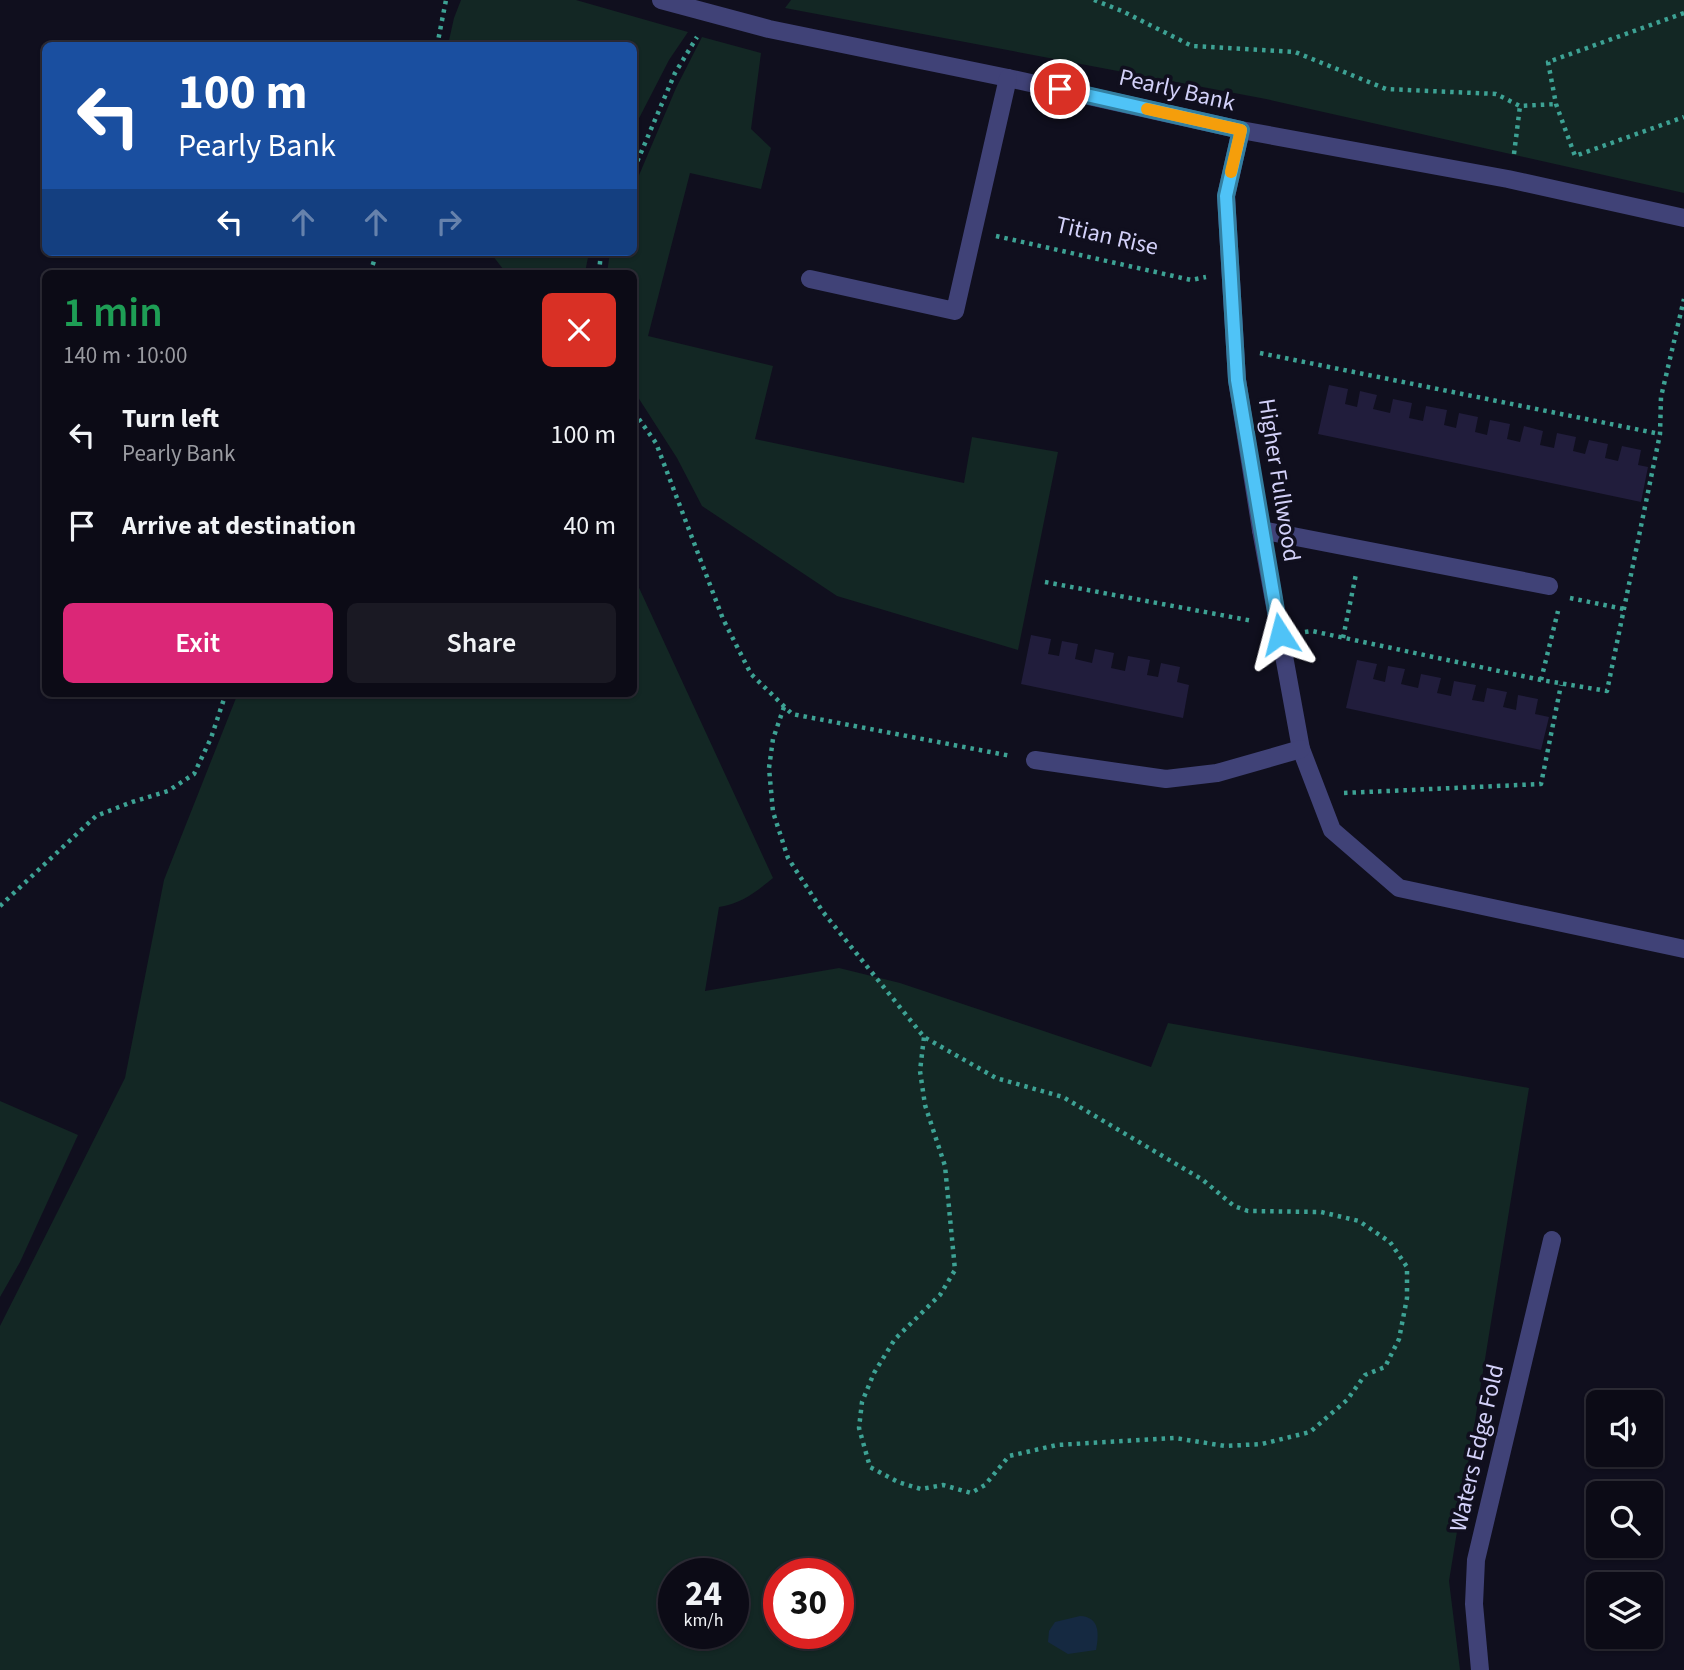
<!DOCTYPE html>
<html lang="en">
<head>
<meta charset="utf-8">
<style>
  body { margin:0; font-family:"Source Sans 3",sans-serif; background:#1a1923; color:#f1f3f6; height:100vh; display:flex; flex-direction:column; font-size:26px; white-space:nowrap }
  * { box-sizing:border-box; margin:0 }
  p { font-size:23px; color:#9a9ba1 }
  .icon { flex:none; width:38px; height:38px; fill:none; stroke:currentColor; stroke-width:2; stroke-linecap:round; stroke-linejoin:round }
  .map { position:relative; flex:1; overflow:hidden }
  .details { position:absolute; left:42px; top:270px; width:595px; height:427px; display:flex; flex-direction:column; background:#0c0b16; border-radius:10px; box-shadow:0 2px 5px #0004,0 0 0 2px #2c2b35 }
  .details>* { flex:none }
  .banner { position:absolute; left:42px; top:42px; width:595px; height:214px; border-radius:10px; box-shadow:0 2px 5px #0004,0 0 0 2px #2c2b35; background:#1a4fa0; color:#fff; overflow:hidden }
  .controls { position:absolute; left:1586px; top:1390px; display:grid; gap:14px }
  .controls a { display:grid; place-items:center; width:77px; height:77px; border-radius:10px; background:#0c0b16; box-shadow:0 2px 5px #0004,0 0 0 2px #2c2b35; font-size:35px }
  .speed { position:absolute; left:658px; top:1558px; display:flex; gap:14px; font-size:35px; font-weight:700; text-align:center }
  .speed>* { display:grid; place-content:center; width:91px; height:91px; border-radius:50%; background:#0c0b16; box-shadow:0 2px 5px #0004,0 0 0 2px #2c2b35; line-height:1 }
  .speed small { font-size:18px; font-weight:400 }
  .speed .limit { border:10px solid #d22; background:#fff; color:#111 }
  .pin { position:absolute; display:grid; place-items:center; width:60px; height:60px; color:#fff; margin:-30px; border:4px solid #fff; border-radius:50%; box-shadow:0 2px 7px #0007 }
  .me { position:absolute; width:77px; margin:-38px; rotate:351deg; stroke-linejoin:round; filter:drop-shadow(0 0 5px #0008) }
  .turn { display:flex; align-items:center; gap:24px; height:147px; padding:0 21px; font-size:32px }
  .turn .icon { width:91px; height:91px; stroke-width:2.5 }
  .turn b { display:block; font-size:49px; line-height:60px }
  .lanes { display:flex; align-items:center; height:66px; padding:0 21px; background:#0003; justify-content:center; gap:35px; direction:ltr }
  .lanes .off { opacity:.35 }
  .round { display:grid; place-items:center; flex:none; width:74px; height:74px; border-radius:10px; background:#1a1923 }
  .summary { display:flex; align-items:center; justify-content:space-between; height:119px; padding:0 21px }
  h1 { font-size:42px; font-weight:600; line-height:52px; color:#1e9e55 }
  .button { display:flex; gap:14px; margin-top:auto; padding:14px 21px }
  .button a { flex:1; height:80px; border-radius:10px; background:#db2777; color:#fff; font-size:28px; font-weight:600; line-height:80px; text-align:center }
  .button a+a { background:#1a1923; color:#f1f3f6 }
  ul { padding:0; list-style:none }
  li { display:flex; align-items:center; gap:21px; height:91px; padding:0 21px }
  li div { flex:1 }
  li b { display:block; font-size:26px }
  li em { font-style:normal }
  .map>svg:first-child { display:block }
</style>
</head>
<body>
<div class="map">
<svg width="1684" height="1670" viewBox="0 0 1684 1670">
  <rect width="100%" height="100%" fill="#100f1e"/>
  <!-- green -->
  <g fill="#132724" fill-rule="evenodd">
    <polygon points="461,0 576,0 688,32 669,60 634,128 634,46 448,45 454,18"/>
    <polygon points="791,0 1684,0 1684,193 1266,99 785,8"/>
    <polygon points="702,37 761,53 751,129 771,148 761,189 690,173 648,336 773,366 755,439 964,483 972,437 1058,452 1018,650 837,596 702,506 677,458 634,391 634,273 607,273 610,252 634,252 634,187 676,88"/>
    <polygon points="490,252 589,252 585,273 506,273"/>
    <path d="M 634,577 L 773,878 C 756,892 741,904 719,907 L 705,991 L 839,968 L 900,983 L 1151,1067 L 1168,1023 L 1529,1088 L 1449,1581 L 1460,1670 L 0,1670 L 0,1326 L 125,1078 L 164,880 L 238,693 L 634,693 ZM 674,1573 L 733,1573 L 733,1633 L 674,1633 ZM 779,1573 L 838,1573 L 838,1633 L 779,1633 Z"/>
    <polygon points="0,1101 78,1135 20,1262 0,1297"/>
  </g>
  <!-- water -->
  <path fill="#152941" d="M 1080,1616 C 1100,1617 1099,1634 1096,1650 L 1068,1654 L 1048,1642 L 1049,1631 L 1055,1622 Z"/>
  <!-- building -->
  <g fill="#211d3c">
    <polygon points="1329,385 1348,389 1345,404 1357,407 1360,391 1377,395 1373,409 1390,413 1393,399 1412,403 1409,418 1423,421 1426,406 1447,410 1444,425 1456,428 1459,413 1478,417 1475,432 1487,435 1490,420 1510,424 1507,439 1520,442 1524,426 1543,431 1540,445 1554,448 1557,433 1576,437 1573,451 1585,454 1589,440 1608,444 1605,458 1618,461 1622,446 1641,450 1638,465 1648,467 1641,502 1318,434"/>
    <polygon points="1031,635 1051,639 1048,654 1059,656 1062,641 1078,644 1075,659 1092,663 1095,649 1114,653 1111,668 1125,671 1128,656 1150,660 1147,675 1158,677 1161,663 1180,667 1177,682 1189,685 1183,718 1021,684"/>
    <polygon points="1357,660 1377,664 1373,679 1385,682 1388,666 1405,669 1401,684 1418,688 1421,674 1441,678 1437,693 1451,696 1454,681 1476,685 1472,700 1484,702 1487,688 1507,692 1503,707 1516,710 1518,695 1538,699 1535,714 1549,717 1541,750 1346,708"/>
  </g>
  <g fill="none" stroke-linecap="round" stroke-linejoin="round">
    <!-- path -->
    <g stroke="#3da294" stroke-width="4.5" stroke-dasharray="3.5 5" stroke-linecap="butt">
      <polyline points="1094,0 1122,11 1192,46 1295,52 1386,89 1496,94 1520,106 1556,104"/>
      <polyline points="1684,13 1548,62 1556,104 1575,156 1684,117"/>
      <polyline points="437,46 446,0"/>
      <polyline points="1514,154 1520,106"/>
      <polyline points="634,169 675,73 697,37"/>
      <polyline points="996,236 1191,280 1206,277"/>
      <polyline points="370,273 377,252"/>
      <polyline points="599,273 601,252"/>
      <polyline points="1260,353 1660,434"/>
      <polyline points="634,412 656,443 723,619 751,674 792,714 1011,756"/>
      <polyline points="1045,582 1253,621"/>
      <polyline points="1570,598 1624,609"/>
      <polyline points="1305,632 1312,631 1541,680 1607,691 1660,434 1661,397 1684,299"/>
      <polyline points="1343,638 1356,574"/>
      <polyline points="1541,680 1558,611"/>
      <polyline points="784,707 773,739 769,768 773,812 788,858 823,912 924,1037 996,1078 1063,1097 1203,1180 1234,1206 1248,1211 1321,1212 1359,1221 1390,1242 1407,1267 1407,1298 1399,1339 1385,1367 1365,1375 1347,1400 1310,1432 1262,1444 1225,1446 1175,1438 1057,1445 1009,1456 985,1485 971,1493 943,1485 921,1489 898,1482 870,1467 859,1428 862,1402 874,1373 895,1339 940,1295 955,1270 945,1166 925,1105 920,1071 924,1037"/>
      <polyline points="1344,793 1541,784 1561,685"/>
      <polyline points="0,906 96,816 132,802 168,791 194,774 211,738 226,693"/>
    </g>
    <!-- minor -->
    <g stroke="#404277" stroke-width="18">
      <polyline points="661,0 769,29 1008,78 1241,130 1508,179 1684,218"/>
      <polyline points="1241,130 1226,196 1237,380 1261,530 1301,749 1332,830 1399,888 1684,949"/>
      <polyline points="810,279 955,311 1008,78"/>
      <polyline points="1261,530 1549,586"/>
      <polyline points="1035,760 1166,779 1217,773 1301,749"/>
      <polyline points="1480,1670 1474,1604 1476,1560 1552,1240"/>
    </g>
  </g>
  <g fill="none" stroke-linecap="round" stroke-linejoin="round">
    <!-- route casing -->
    <g stroke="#337fa1" stroke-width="18">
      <polyline id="route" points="1060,89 1241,130 1226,196 1237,380 1280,634"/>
    </g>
    <!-- route -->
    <use href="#route" stroke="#4fc3f7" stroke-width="12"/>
    <!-- slow -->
    <polyline stroke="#f59e0b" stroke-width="12" points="1147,109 1241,130 1231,172"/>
  </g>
  <g text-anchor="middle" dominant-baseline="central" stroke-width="7" stroke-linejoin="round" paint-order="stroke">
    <!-- street labels -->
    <g font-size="24" fill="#d3d1f9" stroke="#100f1e">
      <text transform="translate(1177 90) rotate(13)">Pearly Bank</text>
      <text transform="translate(1107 236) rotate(13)">Titian Rise</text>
      <text transform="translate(1279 480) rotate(81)">Higher Fullwood</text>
      <text transform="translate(1477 1448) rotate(-77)">Waters Edge Fold</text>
    </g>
  </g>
</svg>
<div class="controls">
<a><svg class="icon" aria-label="sound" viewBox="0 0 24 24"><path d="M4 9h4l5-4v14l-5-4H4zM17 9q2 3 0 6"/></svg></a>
<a><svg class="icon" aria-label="search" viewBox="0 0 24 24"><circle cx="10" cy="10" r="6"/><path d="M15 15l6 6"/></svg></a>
<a><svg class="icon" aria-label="layers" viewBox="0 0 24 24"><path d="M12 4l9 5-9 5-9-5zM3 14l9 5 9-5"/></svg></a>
</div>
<div class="speed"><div>24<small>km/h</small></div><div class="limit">30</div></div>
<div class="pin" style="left:1060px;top:89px;background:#d93025"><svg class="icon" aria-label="arrive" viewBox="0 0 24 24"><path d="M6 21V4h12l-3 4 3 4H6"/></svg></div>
<svg class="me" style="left:1280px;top:634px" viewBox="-20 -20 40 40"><path d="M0-17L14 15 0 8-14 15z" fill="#4fc3f7" stroke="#fff" stroke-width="4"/></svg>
<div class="banner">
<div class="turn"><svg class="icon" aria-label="left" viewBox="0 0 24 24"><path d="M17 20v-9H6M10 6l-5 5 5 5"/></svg><div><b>100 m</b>Pearly Bank</div></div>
<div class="lanes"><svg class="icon" aria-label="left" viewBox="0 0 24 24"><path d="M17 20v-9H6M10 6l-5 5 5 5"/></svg><svg class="icon off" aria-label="ahead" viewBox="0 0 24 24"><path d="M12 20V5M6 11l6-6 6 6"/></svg><svg class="icon off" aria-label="ahead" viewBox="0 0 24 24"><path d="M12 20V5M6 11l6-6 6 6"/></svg><svg class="icon off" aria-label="right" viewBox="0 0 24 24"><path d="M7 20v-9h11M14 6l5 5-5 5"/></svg></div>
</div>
<section class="details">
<div class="summary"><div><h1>1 min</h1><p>140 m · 10:00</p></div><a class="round" style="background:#d93025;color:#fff"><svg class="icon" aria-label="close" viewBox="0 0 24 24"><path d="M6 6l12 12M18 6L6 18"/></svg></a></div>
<ul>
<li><svg class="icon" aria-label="left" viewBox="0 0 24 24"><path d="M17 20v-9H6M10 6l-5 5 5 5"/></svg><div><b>Turn left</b><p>Pearly Bank</p></div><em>100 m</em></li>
<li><svg class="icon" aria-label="arrive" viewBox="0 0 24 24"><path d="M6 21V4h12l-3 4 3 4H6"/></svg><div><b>Arrive at destination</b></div><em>40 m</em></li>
</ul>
<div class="button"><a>Exit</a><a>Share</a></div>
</section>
</div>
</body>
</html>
